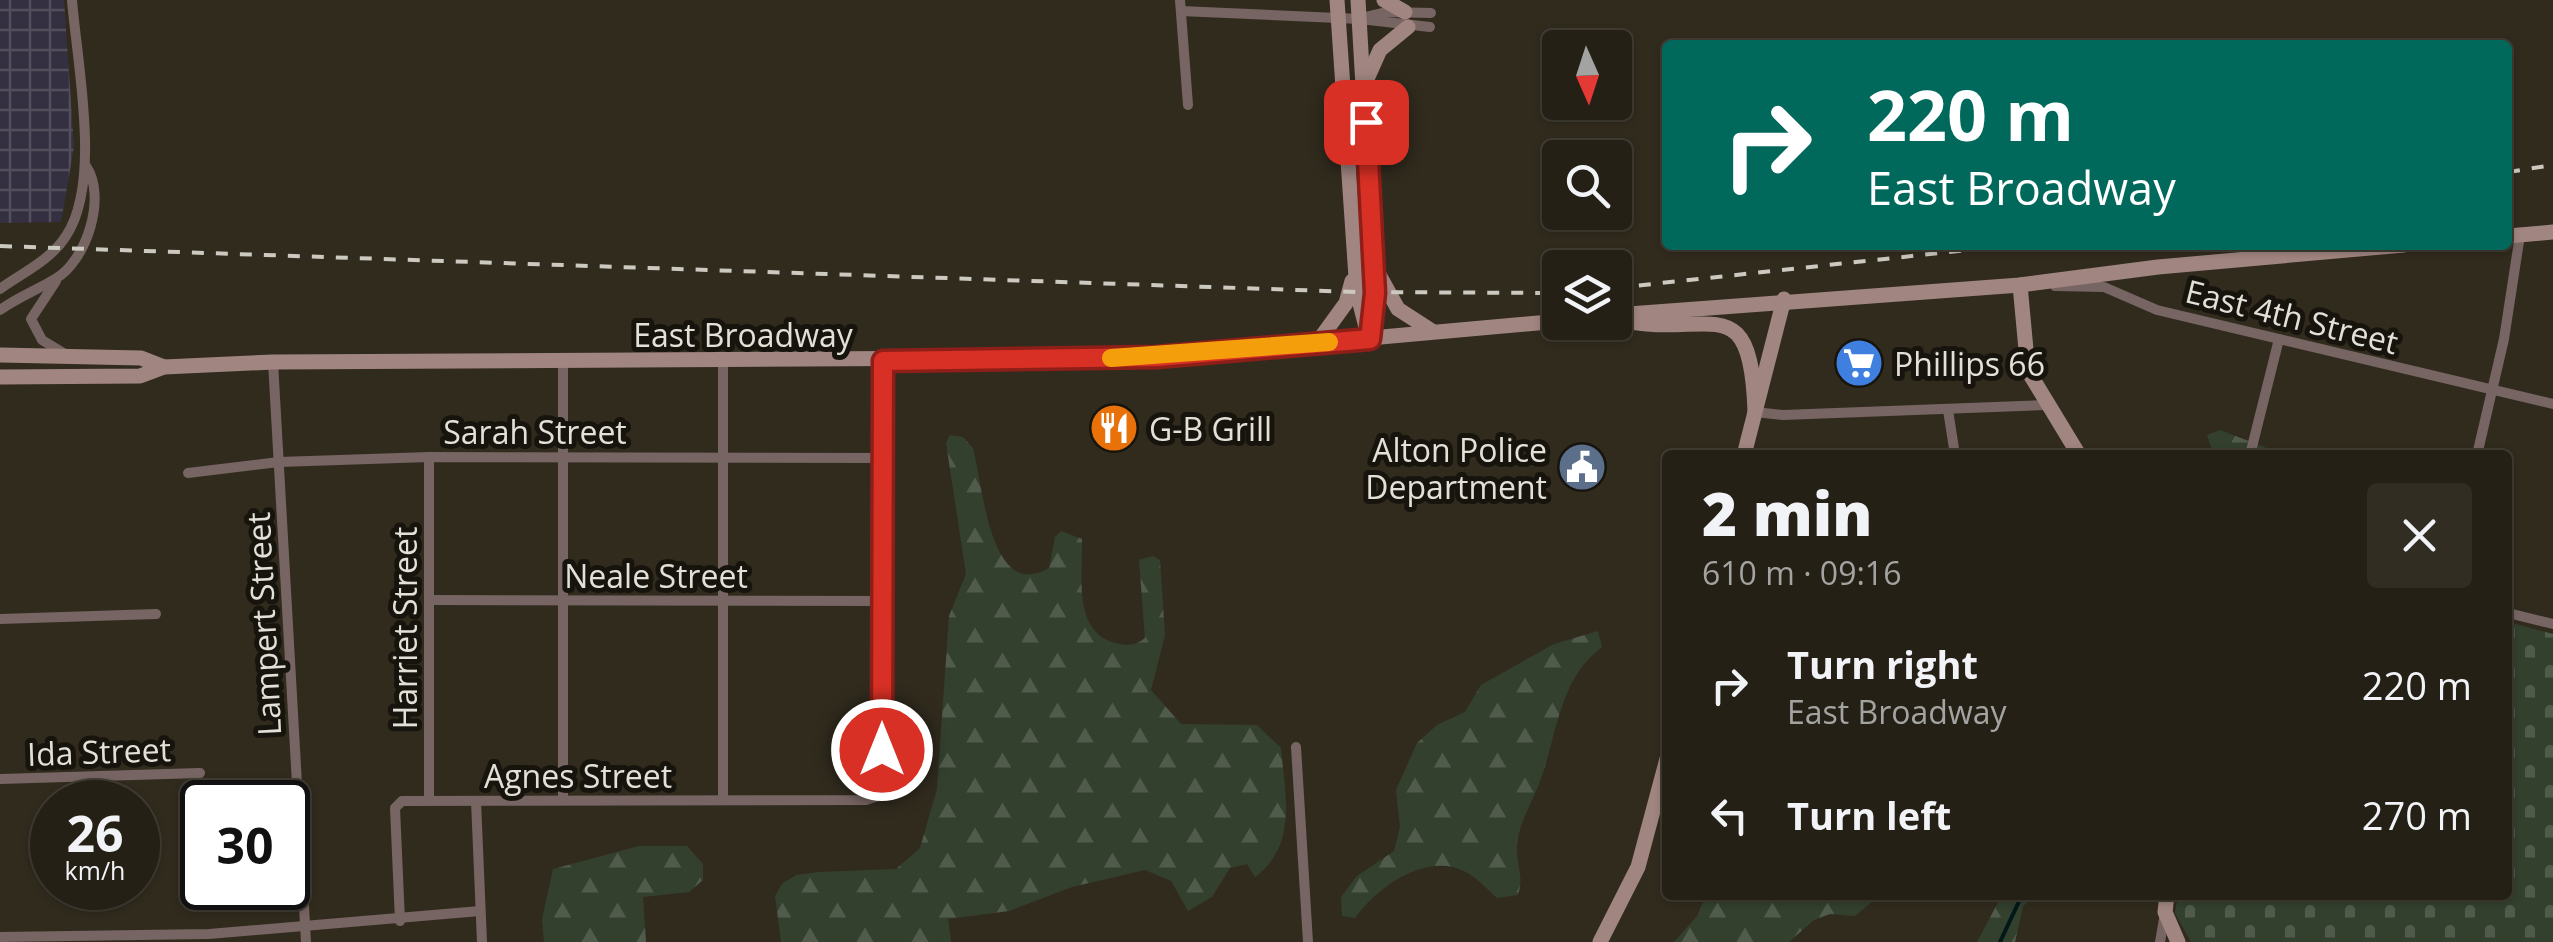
<!DOCTYPE html>
<html lang="en">
<head>
<meta charset="utf-8">
<style>
  body { margin:0; font-family:"Open Sans",sans-serif; background:#312d23; color:#f1f3f6; height:100vh; display:flex; flex-direction:column; font-size:38px; white-space:nowrap }
  * { box-sizing:border-box; margin:0 }
  p { font-size:32px; color:#a3a3a1 }
  .icon { flex:none; width:55px; height:55px; fill:none; stroke:currentColor; stroke-width:2; stroke-linecap:round; stroke-linejoin:round }
  .map { position:relative; flex:1; overflow:hidden }
  .panel { position:absolute; left:1662px; top:450px; width:850px; height:450px; display:flex; flex-direction:column; background:#252016; border-radius:10px; box-shadow:0 2px 8px #0004,0 0 0 2px #423e35 }
  .panel>* { flex:none }
  .top-card { position:absolute; left:1662px; top:40px; width:850px; height:210px; border-radius:10px; box-shadow:0 2px 8px #0004,0 0 0 2px #423e35; background:#00695c; color:#fff; overflow:hidden }
  .needle { width:65px; rotate:177deg }
  .tools { position:absolute; left:1542px; top:30px; display:grid; gap:20px }
  .tools a { display:grid; place-items:center; width:90px; height:90px; border-radius:10px; background:#252016; box-shadow:0 2px 8px #0004,0 0 0 2px #423e35; font-size:50px }
  .speed { position:absolute; left:30px; top:780px; display:flex; gap:20px; font-size:50px; font-weight:700; text-align:center }
  .speed>* { display:grid; place-content:center; width:130px; height:130px; border-radius:50%; background:#252016; box-shadow:0 2px 8px #0004,0 0 0 2px #423e35; line-height:1 }
  .speed small { font-size:25px; font-weight:400 }
  .speed .limit { border:5px solid #111; border-radius:15px; background:#fff; color:#111 }
  .pin { position:absolute; display:grid; place-items:center; width:85px; height:85px; color:#fff; margin:-42px; border-radius:20px; box-shadow:0 5px 15px #0006 }
  .me { position:absolute; width:110px; margin:-55px; rotate:0deg; stroke-linejoin:round; filter:drop-shadow(0 0 8px #0008) }
  .turn { display:flex; align-items:center; gap:35px; height:210px; padding:0 40px; font-size:45px }
  .turn .icon { width:130px; height:130px; stroke-width:2.5 }
  .turn b { display:block; font-size:70px; line-height:85px }
  .round { display:grid; place-items:center; flex:none; width:105px; height:105px; border-radius:10px; background:#312d23 }
  .overview { display:flex; align-items:center; justify-content:space-between; height:170px; padding:0 40px }
  h1 { font-size:60px; font-weight:800; line-height:75px }
  ul { padding:0; list-style:none }
  li { display:flex; align-items:center; gap:30px; height:130px; padding:0 40px }
  li div { flex:1 }
  li b { display:block; font-size:38px }
  li em { font-style:normal }
  .map>svg:first-child { display:block }
</style>
</head>
<body>
<div class="map">
<svg width="2553" height="942" viewBox="0 0 2553 942">
  <defs>
    <pattern id="industrial-grid" width="8" height="8" patternUnits="userSpaceOnUse" patternTransform="scale(2.5)"><rect width="8" height="8" fill="#353041"/><path d="M0 4h8M4 0v8" fill="none" stroke="#524e5c"/></pattern>
    <pattern id="forest-firs" width="22" height="20" patternUnits="userSpaceOnUse" patternTransform="scale(2.5)"><rect width="22" height="20" fill="#33402e"/><path d="M5 1l3.5 6h-7zM16 11l3.5 6h-7z" fill="#505b4c"/></pattern>
    <pattern id="cemetery-stones" width="16" height="16" patternUnits="userSpaceOnUse" patternTransform="scale(2.5)"><rect width="16" height="16" fill="#33402e"/><path d="M2 7V4a2 2 0 0 1 4 0v3zM10 15v-3a2 2 0 0 1 4 0v3z" fill="#505b4c"/></pattern>
  </defs>
  <rect width="100%" height="100%" fill="#312b1e"/>
  <!-- industrial -->
  <polygon fill="url(#industrial-grid)" points="0,0 64,0 74,147 61,222 0,223"/>
  <!-- forest -->
  <g fill="url(#forest-firs)">
    <polygon points="2220,430 2285,455 2214,455 2207,435"/>
    <path d="M 950,435 L 963,437 L 973,448 C 983,486 990,603 1049,568 L 1055,537 L 1061,531 L 1082,539 C 1083,576 1072,631 1115,643 C 1126,646 1135,646 1145,638 L 1139,560 L 1153,556 L 1160,560 L 1165,635 L 1151,690 L 1181,724 L 1257,725 L 1281,748 C 1285,795 1298,845 1255,877 L 1247,864 L 1230,868 L 1212,897 L 1188,911 L 1171,881 L 1145,870 L 1072,887 L 1009,911 L 948,919 L 951,942 L 781,942 L 775,896 L 782,884 L 796,875 L 819,872 L 896,869 L 920,848 L 937,789 L 949,616 L 966,574 L 946,443 Z"/>
    <path d="M 1598,631 L 1602,647 C 1558,679 1557,738 1539,784 C 1531,804 1517,827 1517,849 C 1517,867 1524,877 1518,895 L 1497,898 C 1487,889 1477,878 1466,872 C 1427,851 1377,887 1355,918 L 1342,916 L 1341,897 L 1357,876 L 1394,851 L 1400,827 L 1396,790 L 1417,743 L 1437,725 L 1465,712 L 1481,685 L 1554,644 Z"/>
    <polygon points="639,846 687,846 703,864 703,880 689,892 643,897 646,942 544,942 542,919 553,869"/>
    <polygon points="1706,895 1880,895 1855,916 1830,914 1814,920 1789,942 1674,942 1697,916"/>
    <polygon points="2002,895 2037,895 2023,906 2015,942 1977,942"/>
  </g>
  <!-- cemetery -->
  <polygon fill="url(#cemetery-stones)" points="2508,622 2553,634 2553,942 2191,942 2175,913 2178,895 2508,895"/>
  <g fill="none" stroke-linecap="round" stroke-linejoin="round">
    <!-- stream -->
    <polyline stroke="#011819" stroke-width="4" points="2000,942 2022,895"/>
    <!-- street -->
    <g stroke="#776563" stroke-width="10">
      <polyline points="1180,0 1188,105"/>
      <polyline points="1181,11 1360,19 1430,27"/>
      <polyline points="1361,18 1386,12 1431,13"/>
      <polyline points="56,281 31,319 42,340 65,354"/>
      <polyline points="2055,286 2104,287 2157,310 2553,404"/>
      <path d="M 0,289 C 22,273 51,260 66,236 C 102,182 77,64 72,0"/>
      <path d="M 0,310 C 18,297 37,290 55,279 C 87,261 107,196 86,166"/>
      <polyline points="563,361 563,799"/>
      <polyline points="273,362 306,942"/>
      <polyline points="1948,410 1955,455"/>
      <polyline points="1755,412 1783,415 2046,405"/>
      <polyline points="2250,455 2279,339"/>
      <polyline points="2477,455 2504,339 2520,235"/>
      <polyline points="429,457 429,799"/>
      <polyline points="188,473 279,462 429,457 883,458"/>
      <polyline points="429,600 883,601"/>
      <polyline points="2508,613 2553,624"/>
      <polyline points="0,619 156,614"/>
      <polyline points="1296,747 1308,942"/>
      <polyline points="0,779 200,773"/>
      <polyline points="723,800 723,361"/>
      <polyline points="476,801 482,942"/>
      <polyline points="400,921 395,808 402,801 866,800 881,795 883,361"/>
      <polyline points="0,937 209,934 480,911"/>
      <polyline points="2160,942 2165,913"/>
    </g>
    <!-- secondary -->
    <g stroke="#a18581" stroke-width="15">
      <polyline points="1337,0 1357,292 1369,339"/>
      <polyline points="1358,0 1375,293 1369,339"/>
      <polyline points="1384,0 1405,12"/>
      <polyline points="1367,79 1380,50 1408,27"/>
      <polyline points="2508,236 2553,232"/>
      <polyline points="1378,273 1398,309 1432,331"/>
      <polyline points="2020,285 2028,371 2079,455"/>
      <polyline points="1615,315 2020,285 2158,267 2404,245"/>
      <path d="M 1619,320 C 1710,340 1751,283 1755,412"/>
      <polyline points="1317,343 1346,303 1352,281"/>
      <polyline points="0,355 141,358 164,367"/>
      <polyline points="0,377 140,376 164,367 273,362 1157,357 1560,321"/>
      <polyline points="1744,455 1784,299"/>
      <polyline points="2167,895 2165,912 2178,942"/>
      <polyline points="1600,942 1638,867 1668,755"/>
    </g>
    <!-- rail -->
    <g stroke="#ccc9c0" stroke-width="4" stroke-dasharray="12 12" stroke-linecap="butt">
      <polyline points="2508,172 2553,165"/>
      <polyline points="0,246 1357,292 1560,293"/>
      <polyline points="1615,288 2014,245"/>
    </g>
  </g>
  <g fill="none" stroke-linecap="round" stroke-linejoin="round">
    <!-- route casing -->
    <g stroke="#8d1f18" stroke-width="25">
      <polyline id="route" points="882,750 883,361 1157,357 1370,339 1375,293 1366,122"/>
    </g>
    <!-- route -->
    <use href="#route" stroke="#d93025" stroke-width="18"/>
    <!-- slow -->
    <polyline stroke="#f59e0b" stroke-width="18" points="1111,358 1329,342"/>
  </g>
  <!-- icons -->
  <defs>
    <g id="supermarket-disc" transform="scale(2.5)"><circle r="9.5" fill="#3f7fe0" stroke="#17140e"/><path d="M-6-5.5h2.5l.6 2H6L4.5 2H-2.5L-4.4-4H-6ZM-1.5 3.2a1.3 1.3 0 1 0 .1 0ZM3 3.2a1.3 1.3 0 1 0 .1 0Z" fill="#fff"/></g>
    <g id="restaurant-disc" transform="scale(2.5)"><circle r="9.5" fill="#e8710a" stroke="#17140e"/><path d="M-5-6h1v4h1v-4h1v4h1v-4h1v5L-1.5 .5V6h-2V.5L-5-1ZM5-6V6H3V1.5H1.5Q1.5-4 5-6Z" fill="#fff"/></g>
    <g id="civic-disc" transform="scale(2.5)"><circle r="9.5" fill="#5c6f8a" stroke="#17140e"/><path d="M-.6-6.5H3V-4.5H.6V-3L4-1V1h2V6H-6V1h2V-1L-.6-3ZM-1.2 2.5V6h2.4V2.5Z" fill="#fff"/></g>
  </defs>
  <g fill-rule="evenodd">
    <use href="#supermarket-disc" x="1859" y="363"/>
    <use href="#restaurant-disc" x="1114" y="428"/>
    <use href="#civic-disc" x="1582" y="467"/>
  </g>
  <g text-anchor="middle" dominant-baseline="central" stroke-width="10" stroke-linejoin="round" paint-order="stroke">
    <!-- street labels -->
    <g font-size="32" fill="#e3e0d7" stroke="#17140e">
      <text transform="translate(2292 316) rotate(14)">East 4th Street</text>
      <text x="743" y="334">East Broadway</text>
      <text x="535" y="431">Sarah Street</text>
      <text x="656" y="575">Neale Street</text>
      <text transform="translate(263 624) rotate(-93)">Lampert Street</text>
      <text transform="translate(404 628) rotate(-90)">Harriet Street</text>
      <text transform="translate(99 751) rotate(-2)">Ida Street</text>
      <text x="578" y="775">Agnes Street</text>
    </g>
    <!-- poi labels -->
    <g font-size="32" fill="#e3e0d7" stroke="#17140e" text-anchor="start">
      <text x="1894" y="363">Phillips 66</text>
      <text x="1149" y="428">G-B Grill</text>
      <text x="1547" y="449" text-anchor="end">Alton Police<tspan x="1547" dy="37">Department</tspan></text>
    </g>
  </g>
</svg>
<div class="tools">
<a><svg class="needle" viewBox="-14 -14 28 28"><path d="M0-13l5 13h-10z" fill="#e53935"/><path d="M0 13l5-13h-10z" fill="#a3a3a1"/></svg></a>
<a><svg class="icon" aria-label="search" viewBox="0 0 24 24"><circle cx="10" cy="10" r="6"/><path d="M15 15l6 6"/></svg></a>
<a><svg class="icon" aria-label="layers" viewBox="0 0 24 24"><path d="M12 4l9 5-9 5-9-5zM3 14l9 5 9-5"/></svg></a>
</div>
<div class="speed"><div>26<small>km/h</small></div><div class="limit">30</div></div>
<div class="pin" style="left:1366px;top:122px;background:#d93025"><svg class="icon" aria-label="arrive" viewBox="0 0 24 24"><path d="M6 21V4h12l-3 4 3 4H6"/></svg></div>
<svg class="me" style="left:882px;top:750px" viewBox="-20 -20 40 40"><circle r="17" fill="#d93025" stroke="#fff" stroke-width="3"/><path d="M0-11L8 9 0 5-8 9z" fill="#fff"/></svg>
<div class="top-card">
<div class="turn"><svg class="icon" aria-label="right" viewBox="0 0 24 24"><path d="M7 20v-9h11M14 6l5 5-5 5"/></svg><div><b>220 m</b>East Broadway</div></div>
</div>
<section class="panel">
<div class="overview"><div><h1>2 min</h1><p>610 m · 09:16</p></div><a class="round"><svg class="icon" aria-label="close" viewBox="0 0 24 24"><path d="M6 6l12 12M18 6L6 18"/></svg></a></div>
<ul>
<li><svg class="icon" aria-label="right" viewBox="0 0 24 24"><path d="M7 20v-9h11M14 6l5 5-5 5"/></svg><div><b>Turn right</b><p>East Broadway</p></div><em>220 m</em></li>
<li><svg class="icon" aria-label="left" viewBox="0 0 24 24"><path d="M17 20v-9H6M10 6l-5 5 5 5"/></svg><div><b>Turn left</b></div><em>270 m</em></li>
</ul>
</section>
</div>
</body>
</html>
